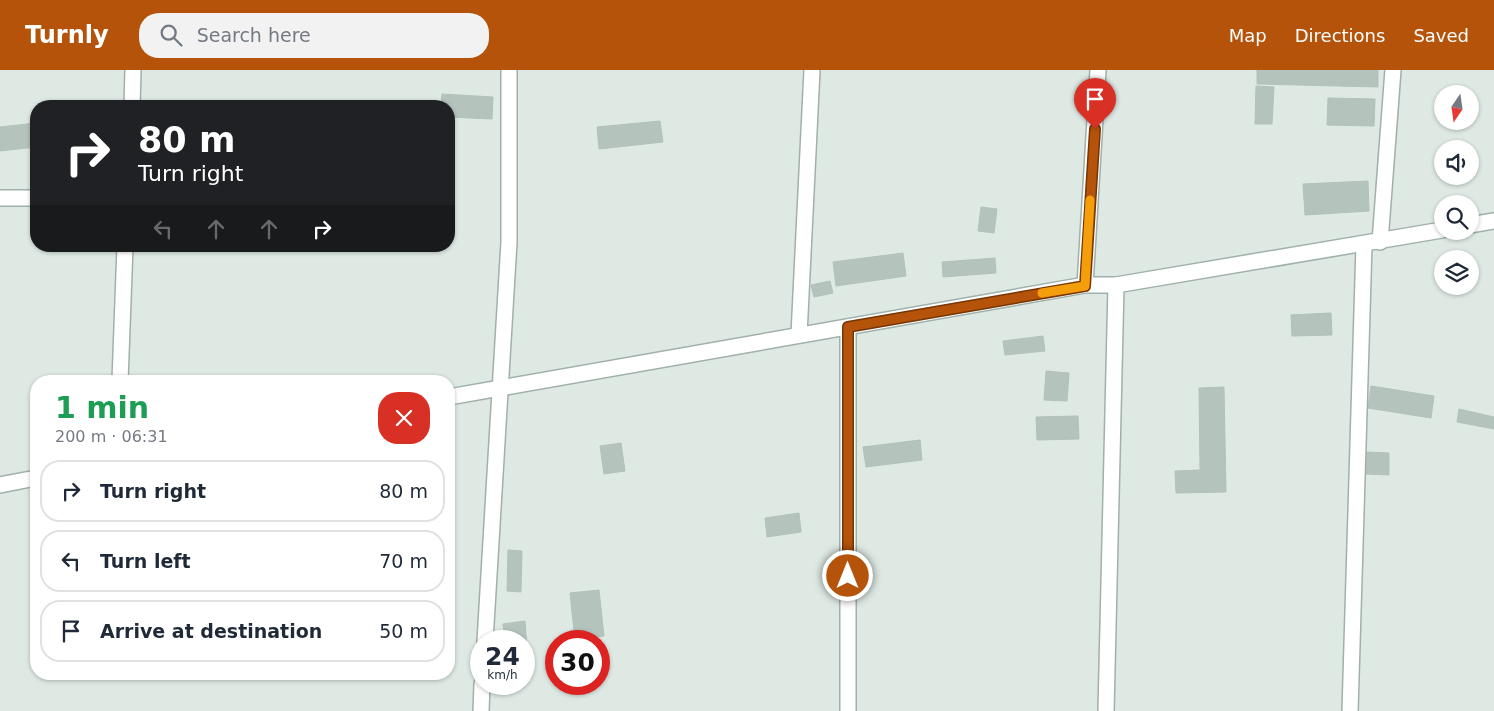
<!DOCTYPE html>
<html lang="en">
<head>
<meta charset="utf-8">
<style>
  body { margin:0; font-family:"DejaVu Sans",sans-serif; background:#f2f2f3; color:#1f2937; height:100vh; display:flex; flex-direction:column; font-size:19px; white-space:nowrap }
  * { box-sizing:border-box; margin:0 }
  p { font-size:16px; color:#747a83 }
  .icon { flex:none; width:28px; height:28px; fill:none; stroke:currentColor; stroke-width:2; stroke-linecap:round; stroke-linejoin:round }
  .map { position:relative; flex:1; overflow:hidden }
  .sheet { position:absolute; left:30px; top:305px; width:425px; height:305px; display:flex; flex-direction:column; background:#fff; border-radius:20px; box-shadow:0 1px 4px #0004 }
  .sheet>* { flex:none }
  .banner { position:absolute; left:30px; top:30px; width:425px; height:152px; border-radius:20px; box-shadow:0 1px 4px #0004; background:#202124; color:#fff; overflow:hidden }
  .needle { width:32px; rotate:193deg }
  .buttons { position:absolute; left:1434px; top:15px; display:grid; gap:10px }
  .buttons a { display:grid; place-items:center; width:45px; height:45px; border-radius:50%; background:#fff; box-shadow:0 1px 4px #0004; font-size:25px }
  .speed { position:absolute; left:470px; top:560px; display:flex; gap:10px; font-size:25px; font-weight:700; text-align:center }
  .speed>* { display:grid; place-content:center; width:65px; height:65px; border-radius:50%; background:#fff; box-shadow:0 1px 4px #0004; line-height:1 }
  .speed small { font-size:12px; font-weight:400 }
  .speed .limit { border:8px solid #d22; background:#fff; color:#111 }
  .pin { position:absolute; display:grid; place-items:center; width:42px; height:42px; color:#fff; margin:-51px -21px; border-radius:50% 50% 50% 0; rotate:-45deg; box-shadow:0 0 5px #0007 }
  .pin .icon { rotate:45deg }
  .me { position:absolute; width:55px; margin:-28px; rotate:0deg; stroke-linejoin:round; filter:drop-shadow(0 0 4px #0008) }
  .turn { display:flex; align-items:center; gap:18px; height:105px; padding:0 25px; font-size:22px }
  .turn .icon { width:65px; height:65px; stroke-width:2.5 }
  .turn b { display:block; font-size:35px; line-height:42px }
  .lanes { display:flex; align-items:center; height:48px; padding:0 25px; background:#0003; justify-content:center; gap:25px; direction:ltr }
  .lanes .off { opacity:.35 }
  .round { display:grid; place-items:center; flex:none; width:52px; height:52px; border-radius:20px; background:#f2f2f3 }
  .summary { display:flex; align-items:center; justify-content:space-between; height:85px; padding:0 25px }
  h1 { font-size:30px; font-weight:800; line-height:38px; color:#1e9e55 }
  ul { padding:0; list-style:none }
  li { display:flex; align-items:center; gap:15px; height:62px; margin:0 10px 8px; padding:0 15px; border:2px solid #e0e1e3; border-radius:20px }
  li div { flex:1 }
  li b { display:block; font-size:19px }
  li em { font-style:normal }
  header { display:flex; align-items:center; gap:30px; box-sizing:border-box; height:70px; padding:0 25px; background:#b45309; color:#fff }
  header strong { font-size:24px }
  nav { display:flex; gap:28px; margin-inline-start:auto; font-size:18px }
  .search { width:350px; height:45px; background:#f2f2f3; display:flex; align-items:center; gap:12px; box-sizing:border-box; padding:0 18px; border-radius:20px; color:#747a83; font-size:19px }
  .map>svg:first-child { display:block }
</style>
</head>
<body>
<header>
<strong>Turnly</strong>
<div class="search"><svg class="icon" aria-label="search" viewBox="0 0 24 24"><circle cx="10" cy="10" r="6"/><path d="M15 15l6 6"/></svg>Search here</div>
<nav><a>Map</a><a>Directions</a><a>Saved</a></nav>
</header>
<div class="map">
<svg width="1494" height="641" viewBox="0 0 1494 641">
  <rect width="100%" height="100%" fill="#dee9e4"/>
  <!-- building -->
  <g fill="#b4c4bc" stroke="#b1c2ba">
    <polygon points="1257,0 1378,0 1378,17 1257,14"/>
    <polygon points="1256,16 1274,17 1272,54 1255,54"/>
    <polygon points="442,24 493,27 492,49 449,47 449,36 441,36"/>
    <polygon points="1328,28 1375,29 1374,56 1327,55"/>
    <polygon points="660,51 663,72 599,79 597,57"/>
    <polygon points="36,53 36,77 0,81 0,57"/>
    <polygon points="1368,111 1369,141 1305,145 1303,114"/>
    <polygon points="981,137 997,139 994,163 978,161"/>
    <polygon points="903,183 906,206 836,216 833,192"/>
    <polygon points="995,188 996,203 943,207 942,192"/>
    <polygon points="830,211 833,223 814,227 811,215"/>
    <polygon points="1331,243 1332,265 1292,266 1291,245"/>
    <polygon points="1043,266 1045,281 1005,285 1003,271"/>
    <polygon points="1046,301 1069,303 1067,331 1044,330"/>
    <polygon points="1371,316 1434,326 1431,348 1368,338"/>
    <polygon points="1224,317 1226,422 1176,423 1175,401 1200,400 1199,318"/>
    <polygon points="1459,339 1494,347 1494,359 1457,352"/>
    <polygon points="1078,346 1079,369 1037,370 1036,347"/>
    <polygon points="920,370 922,390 866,397 863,377"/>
    <polygon points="621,373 625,401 604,404 600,376"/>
    <polygon points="1366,382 1389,383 1389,405 1365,404"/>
    <polygon points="799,443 801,462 767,467 765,448"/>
    <polygon points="508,480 522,481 521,522 507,521"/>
    <polygon points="599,520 604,566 575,570 570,523"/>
    <polygon points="525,551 527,577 524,577 524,571 505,571 503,554"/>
  </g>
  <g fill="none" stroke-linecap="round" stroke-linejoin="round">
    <!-- street casing -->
    <g stroke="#a1b0aa" stroke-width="18">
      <g id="street">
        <polyline points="132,36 133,0"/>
        <polyline points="0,128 36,128"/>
        <polyline points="1470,155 1494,151"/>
        <polyline points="1380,172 1393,0"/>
        <polyline points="1085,215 1098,0"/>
        <polyline points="799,265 812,0"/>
        <polyline points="120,311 125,176"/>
        <polyline points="449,327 1085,215 1116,215 1442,160"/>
        <polyline points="0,415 36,408"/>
        <polyline points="485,571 509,172 509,0"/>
        <polyline points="481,641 482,614"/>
        <polyline points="848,641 848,257"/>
        <polyline points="1106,641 1116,215"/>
        <polyline points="1350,641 1364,175"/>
      </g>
    </g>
    <!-- street -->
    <use href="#street" stroke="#fff" stroke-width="15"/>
  </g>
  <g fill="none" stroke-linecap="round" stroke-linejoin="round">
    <!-- route casing -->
    <g stroke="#753606" stroke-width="12">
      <polyline id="route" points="848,506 848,257 1085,216 1095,59"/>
    </g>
    <!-- route -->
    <use href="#route" stroke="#b45309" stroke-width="9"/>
    <!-- slow -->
    <polyline stroke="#f59e0b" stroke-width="9" points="1042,223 1085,216 1090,130"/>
  </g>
</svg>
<div class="buttons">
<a><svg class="needle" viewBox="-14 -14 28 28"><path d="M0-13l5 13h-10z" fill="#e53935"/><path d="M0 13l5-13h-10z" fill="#747a83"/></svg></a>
<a><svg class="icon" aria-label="sound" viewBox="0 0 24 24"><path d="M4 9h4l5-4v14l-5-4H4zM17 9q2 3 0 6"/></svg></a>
<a><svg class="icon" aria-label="search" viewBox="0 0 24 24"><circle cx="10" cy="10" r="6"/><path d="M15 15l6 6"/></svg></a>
<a><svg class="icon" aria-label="layers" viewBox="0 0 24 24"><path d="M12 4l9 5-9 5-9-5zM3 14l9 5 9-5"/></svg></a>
</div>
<div class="speed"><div>24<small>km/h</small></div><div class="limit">30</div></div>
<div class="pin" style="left:1095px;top:59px;background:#d93025"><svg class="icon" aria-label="arrive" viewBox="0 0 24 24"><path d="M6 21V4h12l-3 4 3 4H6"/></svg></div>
<svg class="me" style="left:848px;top:506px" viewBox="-20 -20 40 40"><circle r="17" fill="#b45309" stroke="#fff" stroke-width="3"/><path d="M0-11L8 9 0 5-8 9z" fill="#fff"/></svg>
<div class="banner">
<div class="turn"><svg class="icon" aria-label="right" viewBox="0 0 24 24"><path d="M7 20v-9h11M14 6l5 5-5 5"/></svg><div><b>80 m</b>Turn right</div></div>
<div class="lanes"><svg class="icon off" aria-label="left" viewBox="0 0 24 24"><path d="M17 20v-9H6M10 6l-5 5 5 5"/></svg><svg class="icon off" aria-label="ahead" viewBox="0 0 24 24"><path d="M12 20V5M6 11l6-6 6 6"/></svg><svg class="icon off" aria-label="ahead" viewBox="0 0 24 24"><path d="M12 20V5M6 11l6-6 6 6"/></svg><svg class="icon" aria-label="right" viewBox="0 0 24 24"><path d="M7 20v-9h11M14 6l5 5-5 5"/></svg></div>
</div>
<section class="sheet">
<div class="summary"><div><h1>1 min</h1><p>200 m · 06:31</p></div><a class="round" style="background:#d93025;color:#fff"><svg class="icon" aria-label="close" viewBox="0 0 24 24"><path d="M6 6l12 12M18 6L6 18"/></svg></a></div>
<ul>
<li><svg class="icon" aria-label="right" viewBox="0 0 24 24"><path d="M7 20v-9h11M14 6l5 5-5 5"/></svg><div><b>Turn right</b></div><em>80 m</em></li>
<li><svg class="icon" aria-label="left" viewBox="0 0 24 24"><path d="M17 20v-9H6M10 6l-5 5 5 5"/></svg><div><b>Turn left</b></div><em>70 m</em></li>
<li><svg class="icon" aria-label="arrive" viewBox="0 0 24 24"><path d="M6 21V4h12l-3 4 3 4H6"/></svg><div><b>Arrive at destination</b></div><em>50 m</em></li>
</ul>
</section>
</div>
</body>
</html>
